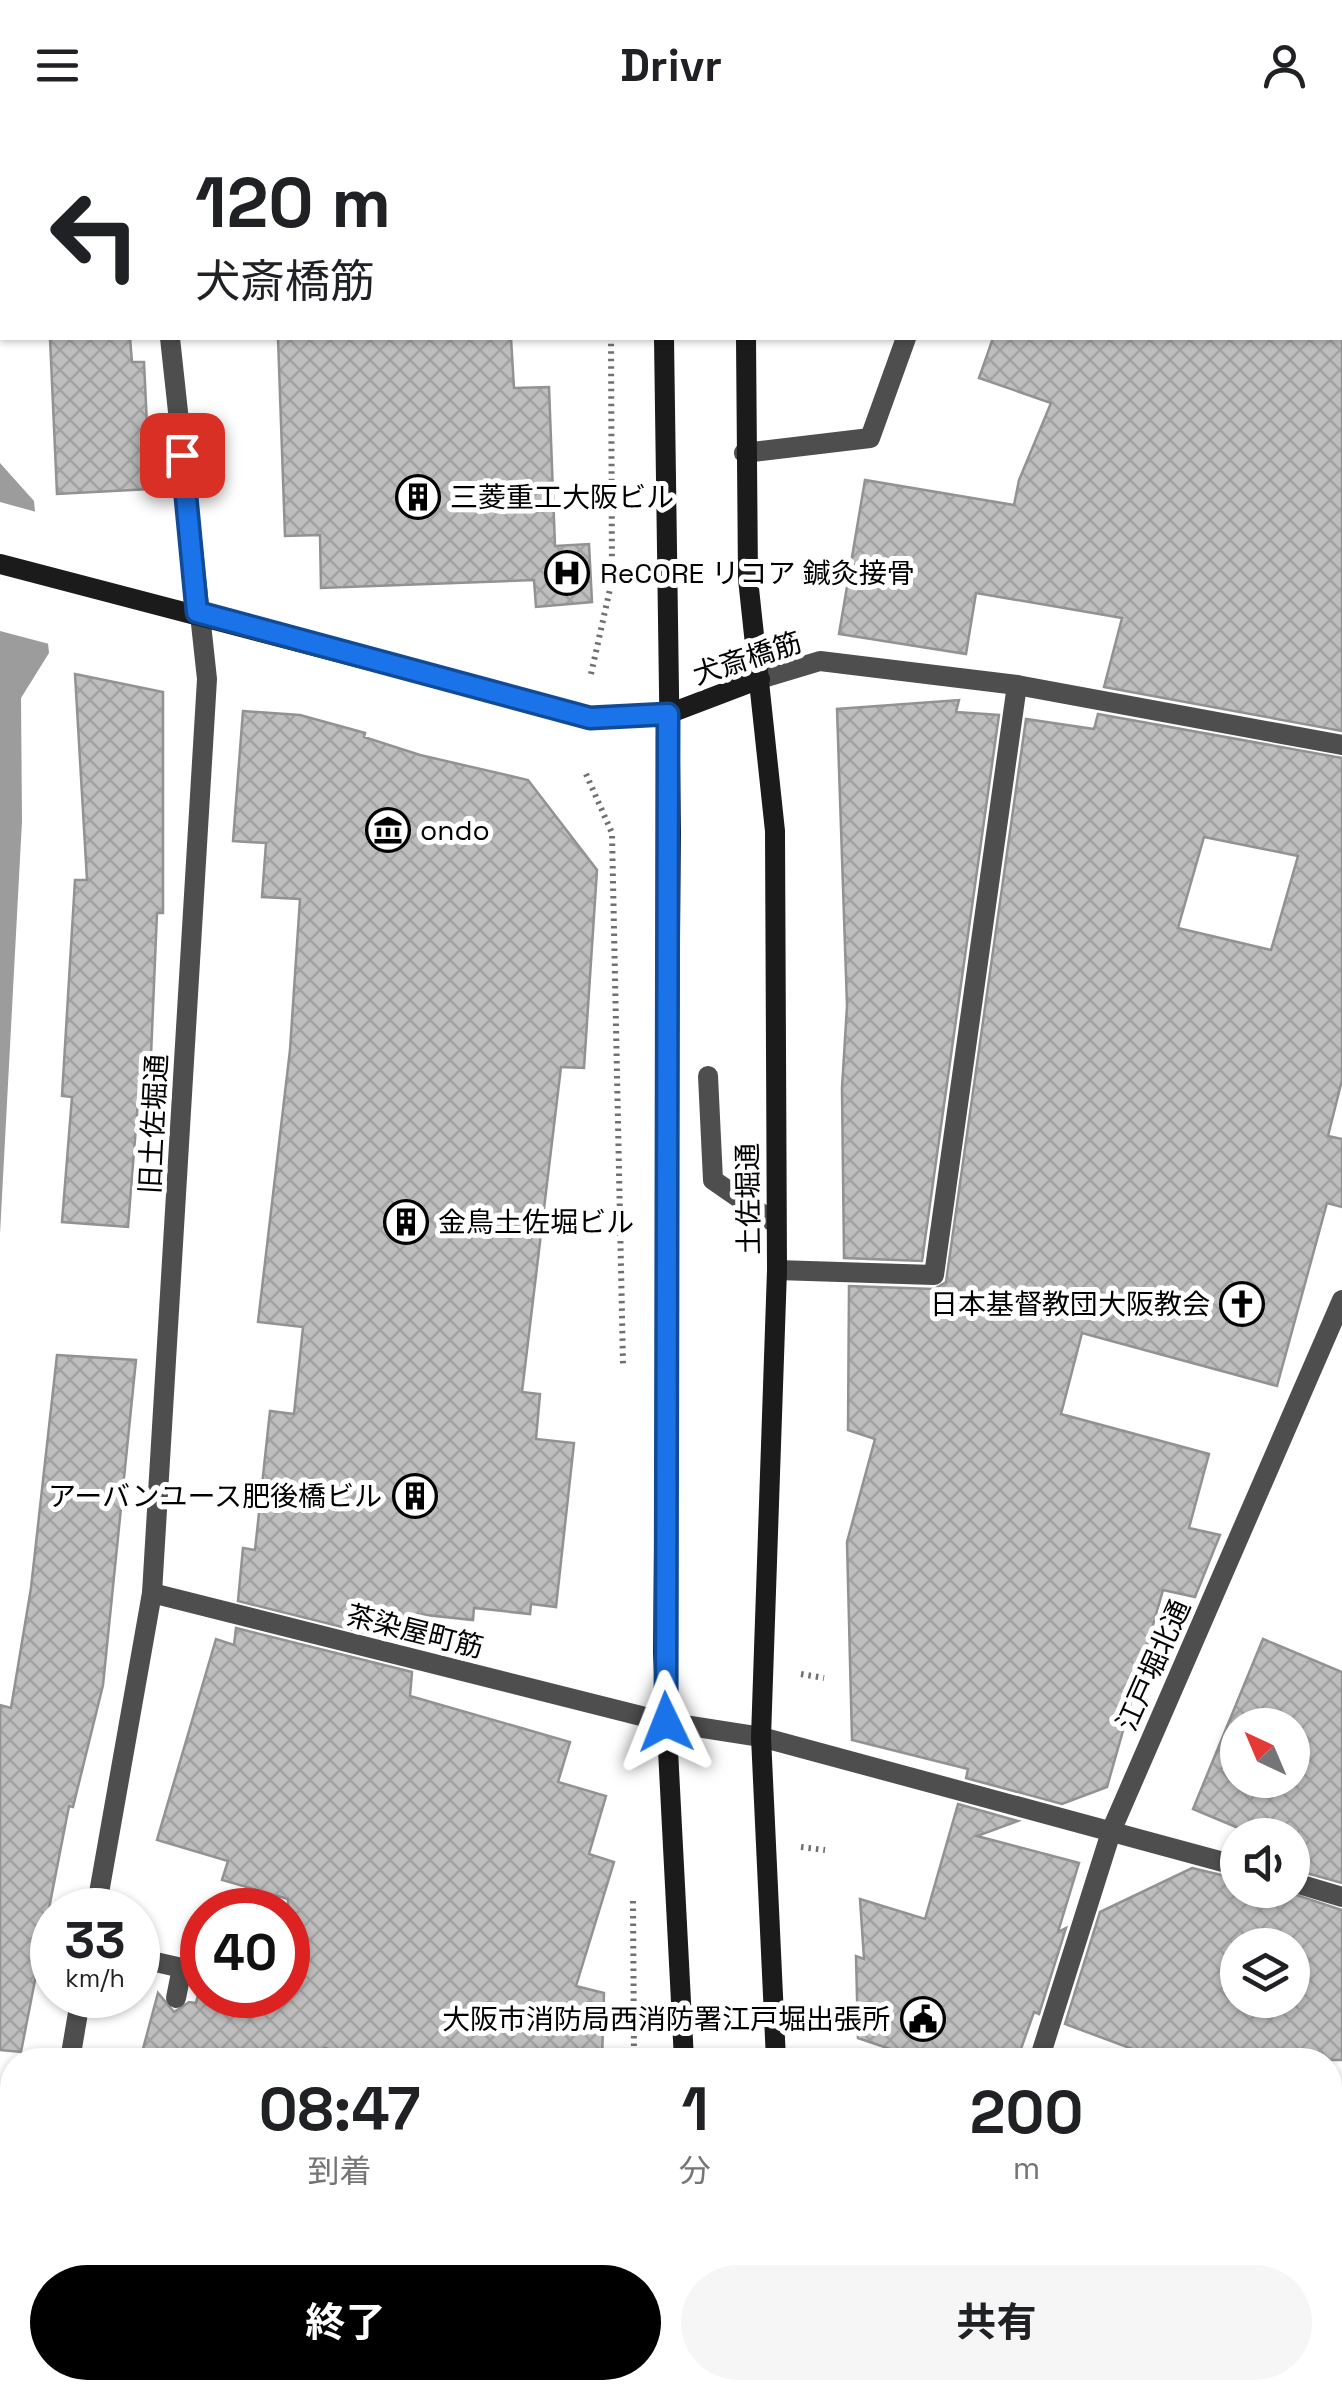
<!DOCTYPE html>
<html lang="ja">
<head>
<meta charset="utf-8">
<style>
  body { margin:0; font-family:"Space Grotesk","Noto Sans JP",sans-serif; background:#f6f6f6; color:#202124; height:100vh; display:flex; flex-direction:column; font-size:38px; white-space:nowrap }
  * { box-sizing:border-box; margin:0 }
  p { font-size:32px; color:#757577 }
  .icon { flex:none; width:55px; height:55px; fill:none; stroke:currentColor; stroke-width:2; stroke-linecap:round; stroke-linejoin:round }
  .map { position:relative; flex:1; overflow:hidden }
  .drawer { position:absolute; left:0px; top:1918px; width:1342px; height:352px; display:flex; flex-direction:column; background:#fff; border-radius:40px 40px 0 0; box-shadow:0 2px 8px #0004 }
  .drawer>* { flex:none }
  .guide { position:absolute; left:0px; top:0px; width:1342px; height:210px; box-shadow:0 2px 8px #0004; background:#fff; color:#202124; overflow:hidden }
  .needle { width:65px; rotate:316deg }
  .tools { position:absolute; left:1220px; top:1578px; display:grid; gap:20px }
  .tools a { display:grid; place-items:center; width:90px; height:90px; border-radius:50%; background:#fff; box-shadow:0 2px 8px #0004; font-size:50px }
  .speed { position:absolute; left:30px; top:1758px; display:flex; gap:20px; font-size:50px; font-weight:700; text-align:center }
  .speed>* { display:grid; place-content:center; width:130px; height:130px; border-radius:50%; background:#fff; box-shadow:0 2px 8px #0004; line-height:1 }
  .speed small { font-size:25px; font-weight:400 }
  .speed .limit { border:15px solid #d22; background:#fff; color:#111 }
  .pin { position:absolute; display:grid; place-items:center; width:85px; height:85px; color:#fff; margin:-42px; border-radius:20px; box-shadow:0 5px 15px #0006 }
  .me { position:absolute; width:110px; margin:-55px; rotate:358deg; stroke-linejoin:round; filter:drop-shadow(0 0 8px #0008) }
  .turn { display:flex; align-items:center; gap:35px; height:210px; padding:0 30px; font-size:45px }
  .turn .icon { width:130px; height:130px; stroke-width:2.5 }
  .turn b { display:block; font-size:70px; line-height:85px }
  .eta { display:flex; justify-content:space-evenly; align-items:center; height:170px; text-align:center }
  .eta b { font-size:60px; font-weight:700; line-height:70px }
  .primary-button { display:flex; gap:20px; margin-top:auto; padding:20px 30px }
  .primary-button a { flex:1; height:115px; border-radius:60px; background:#000; color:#fff; font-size:40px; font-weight:700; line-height:115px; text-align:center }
  .primary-button a+a { background:#f6f6f6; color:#202124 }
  header { display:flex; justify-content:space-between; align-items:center; height:130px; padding:0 30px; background:#fff; font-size:45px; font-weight:700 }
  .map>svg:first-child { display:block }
</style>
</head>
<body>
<header><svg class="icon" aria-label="menu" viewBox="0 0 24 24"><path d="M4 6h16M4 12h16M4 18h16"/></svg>Drivr<svg class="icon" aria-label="person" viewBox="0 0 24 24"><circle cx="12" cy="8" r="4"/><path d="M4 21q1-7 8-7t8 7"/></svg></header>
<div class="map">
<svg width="1342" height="2268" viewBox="0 0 1342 2268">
  <defs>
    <pattern id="building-cross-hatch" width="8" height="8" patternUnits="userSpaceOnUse" patternTransform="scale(2.5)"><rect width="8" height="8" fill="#bebebe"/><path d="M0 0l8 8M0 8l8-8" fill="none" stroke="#a2a2a2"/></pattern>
  </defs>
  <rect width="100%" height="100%" fill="#fff"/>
  <!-- water -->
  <polygon fill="#9c9c9c" points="0,333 34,371 49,523 21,568 22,691 0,1104"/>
  <!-- pier -->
  <polygon fill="#fff" points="0,372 40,383 53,515 0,501"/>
  <!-- building -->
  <g fill="url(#building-cross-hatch)" stroke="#929292" stroke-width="2.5" fill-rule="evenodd">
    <polygon points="50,208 130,208 132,232 144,232 150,359 57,364"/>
    <polygon points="278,208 511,208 514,258 549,257 555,416 589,414 592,472 536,477 534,450 321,458 320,405 285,406"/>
    <polygon points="993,208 1342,208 1342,601 1104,557 1122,488 976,463 966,524 839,504 865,350 1014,375 1019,350 1051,273 979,248"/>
    <polygon points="75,544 163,562 163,783 157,783 149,973 138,972 128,1097 62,1092 72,967 62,966 75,750 87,750"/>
    <polygon points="959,570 956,582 999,585 922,1131 844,1128 842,958 847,876 837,579"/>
    <polygon points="243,581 300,585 365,603 364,607 420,625 528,650 597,740 584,938 561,937 522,1262 540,1264 536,1309 574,1313 556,1477 531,1474 530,1484 474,1478 473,1490 416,1484 414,1515 238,1471 243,1418 255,1420 270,1281 294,1284 303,1197 258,1192 290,920 300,769 262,767 266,713 233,711"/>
    <path d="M 1098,584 L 1342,628 L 1342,950 L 1328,1006 L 1342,1009 L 1342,1077 L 1327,1073 L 1277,1256 L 1082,1203 L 1061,1284 L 1209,1324 L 1189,1398 L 1220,1405 L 1195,1467 L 1163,1460 L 1107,1657 L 1062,1674 L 966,1648 L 968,1639 L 852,1610 L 847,1412 L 875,1309 L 848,1300 L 849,1156 L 934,1159 L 946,1152 L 1026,589 L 1094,599 ZM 1204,707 L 1298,726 L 1271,820 L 1178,798 Z"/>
    <polygon points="57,1225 136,1230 103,1555 73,1677 69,1676 21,1922 0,1920 0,1575 11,1578 31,1458"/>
    <polygon points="236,1498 412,1542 410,1566 570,1612 558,1652 606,1666 589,1724 614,1732 576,1856 604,1863 602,1930 369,1930 325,1918 322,1930 140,1930 158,1863 174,1882 189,1872 196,1873 198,1865 288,1865 288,1769 222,1750 228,1731 157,1710 216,1509 234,1515"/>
    <path d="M 1263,1509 L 1342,1542 L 1342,1753 L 1292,1739 L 1292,1705 L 1255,1705 L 1193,1679 ZM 1238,1595 L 1292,1595 L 1292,1650 L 1238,1650 Z"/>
    <polygon points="958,1674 1018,1691 977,1706 1079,1733 1058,1802 1066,1798 1039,1884 1034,1882 1017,1930 922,1930 858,1908 856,1826 864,1829 860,1769 925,1789"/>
    <path d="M 1192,1738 L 1238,1749 L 1238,1760 L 1281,1760 L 1342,1780 L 1342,1930 L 1162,1930 L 1065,1894 L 1100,1782 ZM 1238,1815 L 1292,1815 L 1292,1870 L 1238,1870 Z"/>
  </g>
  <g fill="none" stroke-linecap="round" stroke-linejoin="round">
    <!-- path -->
    <g stroke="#707070" stroke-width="6" stroke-dasharray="2.5 5" stroke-linecap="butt">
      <polyline points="610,0 610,2"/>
      <polyline points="591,544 612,450 611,208"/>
      <polyline points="586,644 612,703 623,1234"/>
      <polyline points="801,1544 824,1548"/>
      <polyline points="801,1717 825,1720"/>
      <polyline points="633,1771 634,1930"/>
      <polyline points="636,2258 636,2268"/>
    </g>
    <!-- lane -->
    <g stroke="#4e4e4e" stroke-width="20">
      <polyline points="708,946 713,1050 775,1093"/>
      <polyline points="138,1828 182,1838 176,1868"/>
    </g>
    <!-- street -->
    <g stroke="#4e4e4e" stroke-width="20">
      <polyline points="150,0 150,2"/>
      <polyline points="980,2 981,0"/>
      <polyline points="744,323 870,308 906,208"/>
      <polyline points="760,549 820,531 1017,555 1342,615"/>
      <polyline points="777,1140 934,1145 1017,555"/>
      <polyline points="152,1463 665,1592 761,1607 1238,1736"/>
      <polyline points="1292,1752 1342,1767"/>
      <polyline points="96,1780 152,1463 207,549 170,208"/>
      <polyline points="70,1930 81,1865"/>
      <polyline points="1039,1930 1112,1699 1342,1170"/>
      <polyline points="4,2268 12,2226"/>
      <polyline points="934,2268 937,2258"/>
    </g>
    <!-- secondary -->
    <g stroke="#1b1b1b" stroke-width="20">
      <polyline points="661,0 661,2"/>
      <polyline points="749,2 749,0"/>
      <polyline points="664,208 671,702 663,1523 684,1930"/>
      <polyline points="746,208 748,449 775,701 777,1140 761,1607 776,1930"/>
      <polyline points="0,434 590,588 668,584 760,549"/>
      <polyline points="702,2258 702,2268"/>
      <polyline points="792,2258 793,2268"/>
    </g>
  </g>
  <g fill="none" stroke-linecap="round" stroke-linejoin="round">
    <!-- route casing -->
    <g stroke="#114b97" stroke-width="25">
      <polyline id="route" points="182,325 197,482 590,588 668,584 666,1592"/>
    </g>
    <!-- route -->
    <use href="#route" stroke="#1a73e8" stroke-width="18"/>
  </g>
  <!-- icons -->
  <defs>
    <g id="building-ring" transform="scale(2.25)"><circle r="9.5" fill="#fff" stroke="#000" stroke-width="1.5"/><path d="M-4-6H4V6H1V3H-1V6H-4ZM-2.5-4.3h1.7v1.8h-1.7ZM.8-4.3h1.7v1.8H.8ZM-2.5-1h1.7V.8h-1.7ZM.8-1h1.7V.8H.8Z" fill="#000"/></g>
    <g id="hospital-ring" transform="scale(2.25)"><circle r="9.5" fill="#fff" stroke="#000" stroke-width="1.5"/><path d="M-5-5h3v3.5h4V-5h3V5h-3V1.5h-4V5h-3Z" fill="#000"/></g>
    <g id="museum-ring" transform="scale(2.25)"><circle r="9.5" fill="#fff" stroke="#000" stroke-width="1.5"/><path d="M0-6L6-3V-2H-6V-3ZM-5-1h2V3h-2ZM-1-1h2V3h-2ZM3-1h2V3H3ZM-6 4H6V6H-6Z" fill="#000"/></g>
    <g id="church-ring" transform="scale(2.25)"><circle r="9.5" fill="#fff" stroke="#000" stroke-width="1.5"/><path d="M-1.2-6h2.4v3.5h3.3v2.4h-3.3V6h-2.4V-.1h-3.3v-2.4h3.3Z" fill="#000"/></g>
    <g id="civic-ring" transform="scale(2.25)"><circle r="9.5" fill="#fff" stroke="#000" stroke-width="1.5"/><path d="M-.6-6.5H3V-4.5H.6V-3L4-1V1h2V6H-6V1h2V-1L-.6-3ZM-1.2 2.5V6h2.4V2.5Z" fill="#000"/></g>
  </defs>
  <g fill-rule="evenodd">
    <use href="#building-ring" x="418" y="367"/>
    <use href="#hospital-ring" x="567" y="443"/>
    <use href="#museum-ring" x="388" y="700"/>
    <use href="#building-ring" x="406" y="1092"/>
    <use href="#church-ring" x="1242" y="1174"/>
    <use href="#building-ring" x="415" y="1366"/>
    <use href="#civic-ring" x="923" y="1889"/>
  </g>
  <g text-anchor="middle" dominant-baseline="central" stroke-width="10" stroke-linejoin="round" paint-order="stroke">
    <!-- poi labels -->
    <g font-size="28" fill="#000" stroke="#fff" text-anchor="start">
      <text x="450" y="367">三菱重工大阪ビル</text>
      <text x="600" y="443">ReCORE リコア 鍼灸接骨</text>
      <text x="420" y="700">ondo</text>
      <text x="438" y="1092">金鳥土佐堀ビル</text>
      <text x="1210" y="1174" text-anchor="end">日本基督教団大阪教会</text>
      <text x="382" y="1366" text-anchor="end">アーバンユース肥後橋ビル</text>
      <text x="890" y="1889" text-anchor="end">大阪市消防局西消防署江戸堀出張所</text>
    </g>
    <!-- street labels -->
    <g font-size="28" fill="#000" stroke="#fff">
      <text transform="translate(747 528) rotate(-18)">犬斎橋筋</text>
      <text transform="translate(153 994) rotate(-87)">旧土佐堀通</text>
      <text transform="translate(748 1069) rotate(-91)">土佐堀通</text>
      <text transform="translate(415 1501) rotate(14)">茶染屋町筋</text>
      <text transform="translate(1153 1535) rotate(-66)">江戸堀北通</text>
    </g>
  </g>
</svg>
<div class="tools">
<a><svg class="needle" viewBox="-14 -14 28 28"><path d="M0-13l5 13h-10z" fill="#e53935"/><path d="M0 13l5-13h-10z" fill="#757577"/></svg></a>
<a><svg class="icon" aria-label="sound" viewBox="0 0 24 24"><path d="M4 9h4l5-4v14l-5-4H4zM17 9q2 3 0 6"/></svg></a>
<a><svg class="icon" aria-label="layers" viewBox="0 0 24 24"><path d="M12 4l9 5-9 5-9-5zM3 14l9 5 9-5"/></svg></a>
</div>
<div class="speed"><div>33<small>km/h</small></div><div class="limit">40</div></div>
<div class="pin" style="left:182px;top:325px;background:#d93025"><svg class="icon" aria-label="arrive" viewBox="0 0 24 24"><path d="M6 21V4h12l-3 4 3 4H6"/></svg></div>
<svg class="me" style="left:666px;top:1592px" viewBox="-20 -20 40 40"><path d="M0-17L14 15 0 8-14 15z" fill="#1a73e8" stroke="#fff" stroke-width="4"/></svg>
<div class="guide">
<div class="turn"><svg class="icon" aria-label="left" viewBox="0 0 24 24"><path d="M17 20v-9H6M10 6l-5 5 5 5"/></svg><div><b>120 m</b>犬斎橋筋</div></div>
</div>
<section class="drawer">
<div class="eta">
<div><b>08:47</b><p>到着</p></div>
<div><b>1</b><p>分</p></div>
<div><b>200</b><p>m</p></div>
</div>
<div class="primary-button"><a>終了</a><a>共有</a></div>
</section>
</div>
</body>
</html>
